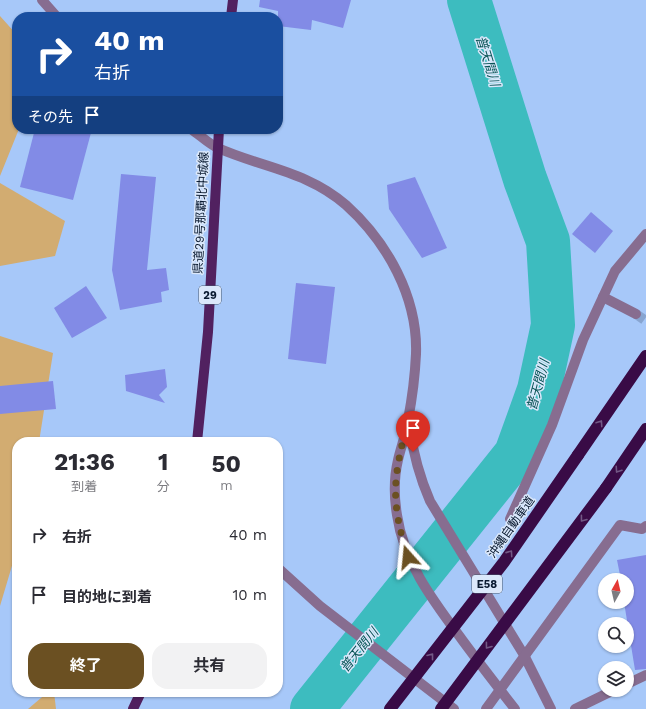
<!DOCTYPE html>
<html lang="ja">
<head>
<meta charset="utf-8">
<style>
  body { margin:0; font-family:"Work Sans","Noto Sans JP",sans-serif; background:#f2f2f3; color:#2b2b33; height:100vh; display:flex; flex-direction:column; font-size:15px; white-space:nowrap }
  * { box-sizing:border-box; margin:0 }
  p { font-size:13px; color:#7c7c81 }
  .icon { flex:none; width:22px; height:22px; fill:none; stroke:currentColor; stroke-width:2; stroke-linecap:round; stroke-linejoin:round }
  .map { position:relative; flex:1; overflow:hidden }
  .panel { position:absolute; left:12px; top:437px; width:271px; height:260px; display:flex; flex-direction:column; background:#fff; border-radius:16px; box-shadow:0 1px 3px #0004 }
  .panel>* { flex:none }
  .guide { position:absolute; left:12px; top:12px; width:271px; height:122px; border-radius:16px; box-shadow:0 1px 3px #0004; background:#1a4fa0; color:#fff; overflow:hidden }
  .needle { width:26px; rotate:8deg }
  .fabs { position:absolute; left:598px; top:573px; display:grid; gap:8px }
  .fabs a { display:grid; place-items:center; width:36px; height:36px; border-radius:50%; background:#fff; box-shadow:0 1px 3px #0004; font-size:20px }
  .pin { position:absolute; display:grid; place-items:center; width:34px; height:34px; color:#fff; margin:-41px -17px; border-radius:50% 50% 50% 0; rotate:-45deg; box-shadow:0 0 4px #0007 }
  .pin .icon { rotate:45deg }
  .me { position:absolute; width:44px; margin:-22px; rotate:342deg; stroke-linejoin:round; filter:drop-shadow(0 0 3px #0008) }
  .turn { display:flex; align-items:center; gap:14px; height:84px; padding:0 16px; font-size:18px }
  .turn .icon { width:52px; height:52px; stroke-width:2.5 }
  .turn b { display:block; font-size:28px; line-height:34px }
  .then { display:flex; align-items:center; height:38px; padding:0 16px; background:#0003; gap:8px; font-size:15px }
  .eta { display:flex; justify-content:space-evenly; align-items:center; height:68px; text-align:center }
  .eta b { font-size:24px; font-weight:700; line-height:28px }
  .action { display:flex; gap:8px; margin-top:auto; padding:8px 16px }
  .action a { flex:1; height:46px; border-radius:16px; background:#6b5022; color:#fff; font-size:16px; font-weight:700; line-height:46px; text-align:center }
  .action a+a { background:#f2f2f3; color:#2b2b33 }
  ul { padding:0; list-style:none }
  li { display:flex; align-items:center; gap:12px; height:60px; padding:0 16px }
  li div { flex:1 }
  li b { display:block; font-size:15px }
  li em { font-style:normal }
  .map>svg:first-child { display:block }
</style>
</head>
<body>
<div class="map">
<svg width="646" height="709" viewBox="0 0 646 709">
  <rect width="100%" height="100%" fill="#a7c8f9"/>
  <!-- green -->
  <g fill="#d2ac71">
    <polygon points="0,16 17,35 17,129 19,129 0,176"/>
    <polygon points="0,183 65,221 55,256 0,266"/>
    <polygon points="0,336 53,353 39,442 17,442 17,549 0,606"/>
    <polygon points="48,692 54,692 56,709 28,709"/>
  </g>
  <g fill="none" stroke-linecap="round" stroke-linejoin="round">
    <!-- river -->
    <polyline stroke="#3dbcbf" stroke-width="44" points="312,709 516,454 539,390 553,325 548,241 525,179 469,0"/>
  </g>
  <!-- building -->
  <g fill="#828be6">
    <polygon points="260,0 351,0 343,28 312,20 311,30 278,26 278,11 259,7"/>
    <polygon points="35,129 92,129 73,200 20,187"/>
    <polygon points="121,174 156,177 147,270 166,268 169,290 161,292 162,302 120,310 112,270"/>
    <polygon points="415,177 447,248 422,258 389,209 387,185"/>
    <polygon points="591,212 613,231 595,253 572,234"/>
    <polygon points="296,283 335,287 326,364 288,359"/>
    <polygon points="86,286 107,318 72,338 54,308"/>
    <polygon points="165,369 167,387 159,395 165,403 126,391 125,375"/>
    <polygon points="53,381 56,409 0,414 0,386"/>
    <polygon points="646,555 646,669 635,670 624,602 627,602 627,580 621,580 617,560"/>
  </g>
  <g fill="none" stroke-linecap="round" stroke-linejoin="round">
    <!-- minor-tunnel -->
    <polyline stroke="#88a5d1" stroke-width="10" stroke-dasharray="10 5" stroke-linecap="butt" points="636,314 646,321"/>
    <!-- minor -->
    <g stroke="#876d90" stroke-width="10">
      <polyline points="42,0 57,17"/>
      <path d="M 191,129 C 200,135 209,144 218,148 C 263,168 307,171 346,205 C 387,242 418,297 416,354 C 415,376 412,399 408,420 C 406,434 401,447 398,460 C 394,477 394,497 397,515 C 404,564 435,603 463,641 C 480,664 497,686 515,709"/>
      <polyline points="603,297 636,314"/>
      <path d="M 409,425 C 413,452 419,476 430,501 L 524,655 L 551,709"/>
      <polyline points="510,519 552,425 583,340 615,271 646,234"/>
      <polyline points="278,568 320,606 454,709"/>
      <polyline points="627,684 646,675"/>
      <polyline points="486,709 620,525 642,529 646,526"/>
      <polyline points="575,709 614,690"/>
    </g>
    <!-- major -->
    <g stroke="#512160" stroke-width="10">
      <polyline points="231,17 233,0"/>
      <polyline points="197,442 208,332 219,129"/>
      <polyline points="133,709 141,692"/>
    </g>
    <!-- highway -->
    <g stroke="#390b46" stroke-width="12">
      <polyline points="578,455 646,356"/>
      <polyline points="606,488 646,429"/>
    </g>
    <!-- highway-bridge -->
    <g stroke="#390b46" stroke-width="12">
      <polyline points="390,709 504,562 578,455"/>
      <polyline points="441,709 606,488"/>
    </g>
  </g>
  <!-- one-way arrows -->
  <defs><path id="oneway-chevron" d="M-2-3.5L2.5 0L-2 3.5" fill="none" stroke-width="1.6" stroke-linecap="round" stroke-linejoin="round"/></defs>
  <g stroke="#725885">
    <use href="#oneway-chevron" transform="translate(600 423) rotate(-56)"/>
    <use href="#oneway-chevron" transform="translate(618 470) rotate(124)"/>
    <use href="#oneway-chevron" transform="translate(583 519) rotate(127)"/>
    <use href="#oneway-chevron" transform="translate(510 553) rotate(-55)"/>
    <use href="#oneway-chevron" transform="translate(488 646) rotate(127)"/>
    <use href="#oneway-chevron" transform="translate(431 656) rotate(-52)"/>
  </g>
  <g fill="none" stroke-linecap="round" stroke-linejoin="round">
    <!-- route -->
    <path stroke="#6b5022" stroke-width="7" stroke-dasharray="0 12.6" d="M 408,557 C 390,500 393,478 408,421 L 413,452"/>
  </g>
  <g text-anchor="middle" dominant-baseline="central" stroke-width="3" stroke-linejoin="round" paint-order="stroke">
    <!-- shield labels -->
    <g fill="#dbe8fb" stroke="#49586d" stroke-width="1">
      <rect x="199" y="286" width="22" height="18" rx="3"/>
      <rect x="472" y="575" width="30" height="18" rx="3"/>
    </g>
    <g font-size="11" font-weight="bold" fill="#0a1a30">
      <text x="210" y="295">29</text>
      <text x="487" y="584">E58</text>
    </g>
    <!-- street labels -->
    <g font-size="12" fill="#0a1a30" stroke="#dbe8fb">
      <text transform="translate(201 213) rotate(-87)">県道29号那覇北中城線</text>
      <text transform="translate(511 527) rotate(-55)">沖縄自動車道</text>
    </g>
    <!-- water labels -->
    <g font-size="13" font-style="italic" fill="#095456" stroke="#dbe8fb">
      <text transform="translate(488 61) rotate(73)">普天間川</text>
      <text transform="translate(538 385) rotate(-75)">普天間川</text>
      <text transform="translate(359 650) rotate(-51)">普天間川</text>
    </g>
  </g>
</svg>
<div class="fabs">
<a><svg class="needle" viewBox="-14 -14 28 28"><path d="M0-13l5 13h-10z" fill="#e53935"/><path d="M0 13l5-13h-10z" fill="#7c7c81"/></svg></a>
<a><svg class="icon" aria-label="search" viewBox="0 0 24 24"><circle cx="10" cy="10" r="6"/><path d="M15 15l6 6"/></svg></a>
<a><svg class="icon" aria-label="layers" viewBox="0 0 24 24"><path d="M12 4l9 5-9 5-9-5zM3 14l9 5 9-5"/></svg></a>
</div>
<div class="pin" style="left:413px;top:452px;background:#d93025"><svg class="icon" aria-label="arrive" viewBox="0 0 24 24"><path d="M6 21V4h12l-3 4 3 4H6"/></svg></div>
<svg class="me" style="left:408px;top:557px" viewBox="-20 -20 40 40"><path d="M0-17L14 15 0 8-14 15z" fill="#6b5022" stroke="#fff" stroke-width="4"/></svg>
<div class="guide">
<div class="turn"><svg class="icon" aria-label="right" viewBox="0 0 24 24"><path d="M7 20v-9h11M14 6l5 5-5 5"/></svg><div><b>40 m</b>右折</div></div>
<div class="then">その先<svg class="icon" aria-label="arrive" viewBox="0 0 24 24"><path d="M6 21V4h12l-3 4 3 4H6"/></svg></div>
</div>
<section class="panel">
<div class="eta">
<div><b>21:36</b><p>到着</p></div>
<div><b>1</b><p>分</p></div>
<div><b>50</b><p>m</p></div>
</div>
<ul>
<li><svg class="icon" aria-label="right" viewBox="0 0 24 24"><path d="M7 20v-9h11M14 6l5 5-5 5"/></svg><div><b>右折</b></div><em>40 m</em></li>
<li><svg class="icon" aria-label="arrive" viewBox="0 0 24 24"><path d="M6 21V4h12l-3 4 3 4H6"/></svg><div><b>目的地に到着</b></div><em>10 m</em></li>
</ul>
<div class="action"><a>終了</a><a>共有</a></div>
</section>
</div>
</body>
</html>
